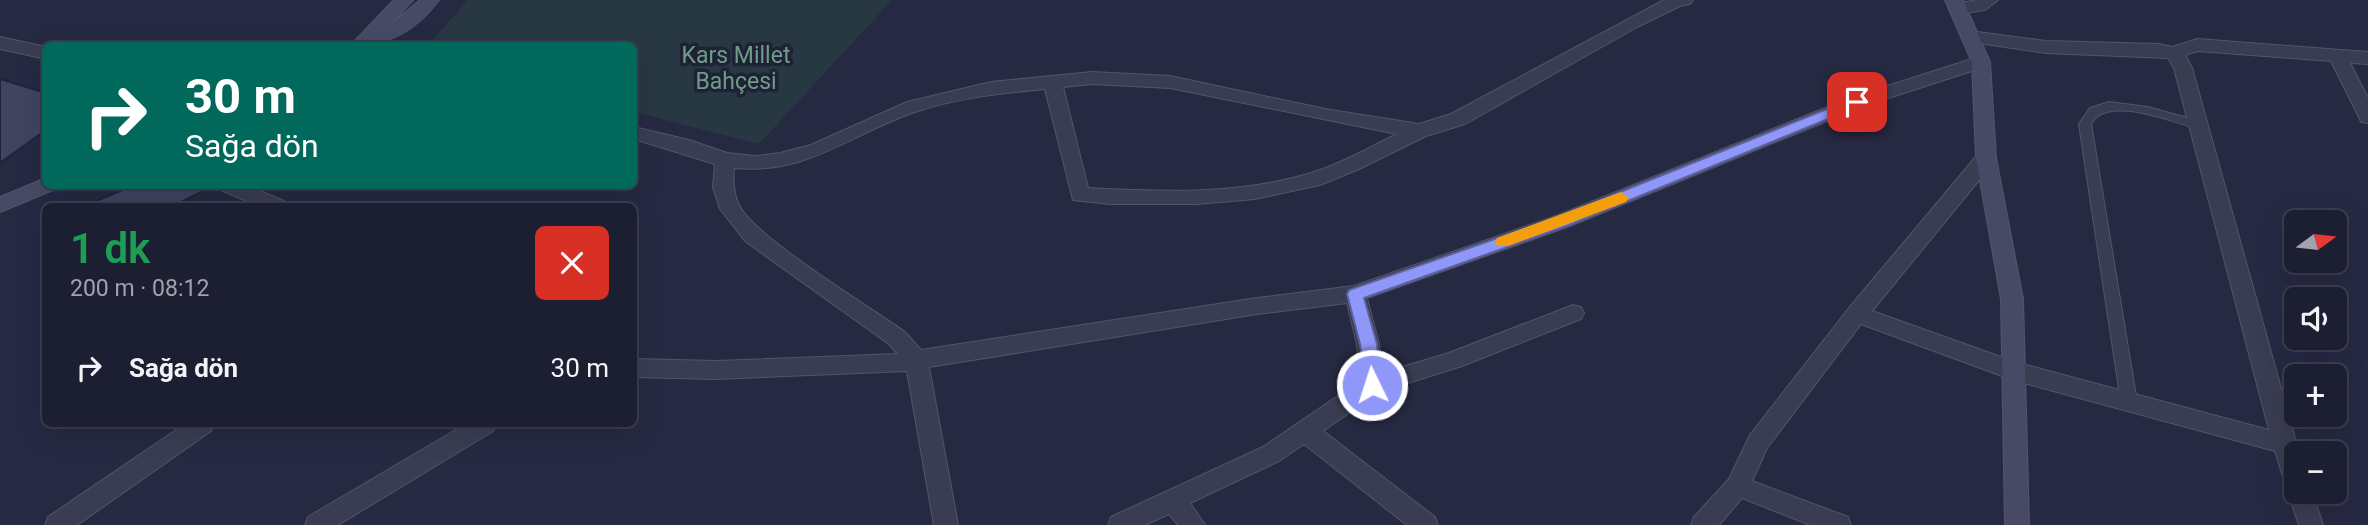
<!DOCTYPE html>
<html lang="tr">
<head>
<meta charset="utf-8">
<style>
  body { margin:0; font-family:Roboto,sans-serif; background:#292c3e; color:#f1f3f6; height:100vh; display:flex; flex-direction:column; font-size:26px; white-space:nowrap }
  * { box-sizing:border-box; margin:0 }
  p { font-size:23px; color:#a0a2ac }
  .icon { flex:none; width:38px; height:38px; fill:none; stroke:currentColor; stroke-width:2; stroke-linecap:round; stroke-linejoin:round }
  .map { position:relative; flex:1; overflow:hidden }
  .side { position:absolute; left:42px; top:203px; width:595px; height:224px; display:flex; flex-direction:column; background:#1c1f32; border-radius:10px; box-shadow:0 7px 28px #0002,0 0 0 2px #3a3d4d }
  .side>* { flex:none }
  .guide { position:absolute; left:42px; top:42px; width:595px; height:147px; border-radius:10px; box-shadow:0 7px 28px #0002,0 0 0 2px #3a3d4d; background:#00695c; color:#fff; overflow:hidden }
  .needle { width:46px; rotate:75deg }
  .controls { position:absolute; left:2284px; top:210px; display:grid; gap:14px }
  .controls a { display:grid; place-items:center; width:63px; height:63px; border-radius:10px; background:#1c1f32; box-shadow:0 7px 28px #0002,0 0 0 2px #3a3d4d; font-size:35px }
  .pin { position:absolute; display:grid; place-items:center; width:60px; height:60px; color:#fff; margin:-30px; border-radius:14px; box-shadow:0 4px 10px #0006 }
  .me { position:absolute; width:77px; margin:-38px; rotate:356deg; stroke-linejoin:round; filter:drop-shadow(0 0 5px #0008) }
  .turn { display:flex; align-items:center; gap:24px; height:147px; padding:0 28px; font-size:32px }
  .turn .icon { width:91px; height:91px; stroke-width:2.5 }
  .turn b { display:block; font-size:49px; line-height:60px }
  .round { display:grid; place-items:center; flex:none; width:74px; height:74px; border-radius:10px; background:#292c3e }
  .head { display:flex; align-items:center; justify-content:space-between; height:119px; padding:0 28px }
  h1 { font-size:42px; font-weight:600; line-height:52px; color:#1e9e55 }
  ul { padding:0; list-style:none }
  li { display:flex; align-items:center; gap:21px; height:91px; padding:0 28px }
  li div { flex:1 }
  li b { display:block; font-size:26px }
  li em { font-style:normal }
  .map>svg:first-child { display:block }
</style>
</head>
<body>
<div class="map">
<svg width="2368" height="525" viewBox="0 0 2368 525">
  <rect width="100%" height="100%" fill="#262942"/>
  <!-- green -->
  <polygon fill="#283843" points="468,0 892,0 759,144 634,112 634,46 428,45"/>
  <!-- building -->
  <g fill="#404460" stroke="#212439" stroke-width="2">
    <polygon points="0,79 46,93 46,130 0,163"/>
    <polygon points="132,186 213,186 173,206 84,206"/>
  </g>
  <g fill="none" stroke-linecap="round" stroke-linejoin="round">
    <!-- lane casing -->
    <g stroke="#525569" stroke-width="2">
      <path id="lane" d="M 2109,102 L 2148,107 L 2202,122 L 2204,125 L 2198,129 C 2173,122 2106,94 2091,124 L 2137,402 L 2134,406 L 2129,408 L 2124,406 L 2121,402 L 2079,124 L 2090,108 Z"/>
    </g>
    <!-- street casing -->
    <g stroke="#525569" stroke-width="2">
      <g id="street">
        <path d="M 1664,0 L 1693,0 L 1690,4 L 1680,6 L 1637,27 L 1465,124 L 1426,136 L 1359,169 L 1320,185 L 1255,199 L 1197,204 L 1110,204 L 1073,200 L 1045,89 C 1001,93 955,98 912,113 C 849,135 807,175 734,168 C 733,181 733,192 739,205 C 754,237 870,307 905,332 L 921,350 L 1257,298 L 1354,286 L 1556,216 L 1850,98 L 1975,58 L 1987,58 L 1990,62 L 1987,66 L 1864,106 L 1570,226 L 1367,298 L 1379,344 L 1382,373 L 1449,353 L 1573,305 L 1581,307 L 1584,313 L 1581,319 L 1462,366 L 1379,392 L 1323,431 L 1435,517 L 1438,525 L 1407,525 L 1304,444 L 1279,461 L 1190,503 L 1205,525 L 1178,525 L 1169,514 L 1145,525 L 1108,525 L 1111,517 L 1263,447 L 1360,381 L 1357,344 L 1347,303 L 1257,314 L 929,367 L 958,525 L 934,525 L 907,371 L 716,379 L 634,377 L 634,359 L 716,361 L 898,354 L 889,344 L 745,241 L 720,209 L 713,187 L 715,164 L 634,139 L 634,127 L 689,140 L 727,153 L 755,156 L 780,153 L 811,145 L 907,102 L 991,82 L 1092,72 L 1170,76 L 1325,109 L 1419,124 L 1451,114 ZM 1092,84 L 1170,88 L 1397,134 C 1370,147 1343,163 1314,172 C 1242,195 1162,192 1088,188 L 1063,87 Z"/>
        <polygon points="1976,0 1998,0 1985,10 1958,14 1949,9 1952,5"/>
        <polygon points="1970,31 2046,41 2159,44 2172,47 2198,39 2368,52 2368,64 2350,63 2368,98 2368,123 2361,122 2359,117 2331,61 2198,51 2185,55 2192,68 2299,453 2296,453 2296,492 2312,492 2323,525 2299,525 2288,492 2290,488 2284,480 2275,451 2013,380 1861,324 1767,448 1752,481 1848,517 1851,525 1810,525 1742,498 1719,525 1691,525 1694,517 1729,479 1750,435 1849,308 1979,153 1993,153 1996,158 1993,163 1872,311 2015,362 2269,430 2174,68 2168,58 2046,53 1964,41 1961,37 1964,33"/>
        <polygon points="0,37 46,47 46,59 0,49"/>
        <polygon points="220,186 248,186 284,201 287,206 259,206 223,191"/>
        <polygon points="185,424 215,424 211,431 77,525 45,525 48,517"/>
        <polygon points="466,424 497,424 493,431 338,525 305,525 308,517"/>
      </g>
    </g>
    <!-- secondary casing -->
    <g stroke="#525569" stroke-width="2">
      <g id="secondary">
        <path d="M 394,0 L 413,0 L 388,27 L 420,0 L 439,0 C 416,31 388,46 350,46 Z"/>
        <polygon points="1945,0 1963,0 1990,62 1996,158 2023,299 2029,525 2005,525 2001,299 1976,158 1972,62"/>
        <polygon points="46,178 46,186 56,186 53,190 0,212 0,197"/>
      </g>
    </g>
    <!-- lane -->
    <use href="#lane" fill="#3a3d52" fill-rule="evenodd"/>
    <!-- street -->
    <use href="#street" fill="#3a3d52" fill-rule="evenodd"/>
    <!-- secondary -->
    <use href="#secondary" fill="#484a65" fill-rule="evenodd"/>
  </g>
  <!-- route -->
  <polygon fill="#8f98f9" stroke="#5d63a2" stroke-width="2" points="1857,97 1864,102 1862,105 1569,225 1364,298 1377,344 1380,385 1378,390 1366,390 1360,344 1347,294 1349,290 1558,217"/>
  <!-- slow -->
  <polygon fill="#f59e0b" points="1621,192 1629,198 1626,202 1508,246 1497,246 1495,242 1497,238"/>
  <g text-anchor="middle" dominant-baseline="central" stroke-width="7" stroke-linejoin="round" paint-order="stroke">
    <!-- park labels -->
    <g font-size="23" fill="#6e9d87" stroke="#1f2237">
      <text x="736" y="55">Kars Millet<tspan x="736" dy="26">Bahçesi</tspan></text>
    </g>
  </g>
</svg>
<div class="controls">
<a><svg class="needle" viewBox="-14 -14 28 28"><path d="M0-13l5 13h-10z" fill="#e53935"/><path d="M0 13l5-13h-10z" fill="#a0a2ac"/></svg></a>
<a><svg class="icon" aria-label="sound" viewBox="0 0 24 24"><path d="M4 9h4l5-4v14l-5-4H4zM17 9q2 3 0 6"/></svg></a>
<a>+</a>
<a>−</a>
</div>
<div class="pin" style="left:1857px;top:102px;background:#d93025"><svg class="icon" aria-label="arrive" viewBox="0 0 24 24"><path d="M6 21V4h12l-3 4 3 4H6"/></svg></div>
<svg class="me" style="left:1372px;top:385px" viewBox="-20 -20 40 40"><circle r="17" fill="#8f98f9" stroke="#fff" stroke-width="3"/><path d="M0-11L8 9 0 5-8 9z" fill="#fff"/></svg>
<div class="guide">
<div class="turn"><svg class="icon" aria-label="right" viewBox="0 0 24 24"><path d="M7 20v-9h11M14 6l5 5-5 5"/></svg><div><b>30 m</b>Sağa dön</div></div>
</div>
<section class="side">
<div class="head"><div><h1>1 dk</h1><p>200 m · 08:12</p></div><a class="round" style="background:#d93025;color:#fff"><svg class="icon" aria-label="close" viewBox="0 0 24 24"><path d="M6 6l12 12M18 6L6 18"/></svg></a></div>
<ul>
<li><svg class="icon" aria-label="right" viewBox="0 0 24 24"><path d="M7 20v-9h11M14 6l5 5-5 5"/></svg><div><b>Sağa dön</b></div><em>30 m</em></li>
</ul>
</section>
</div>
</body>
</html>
